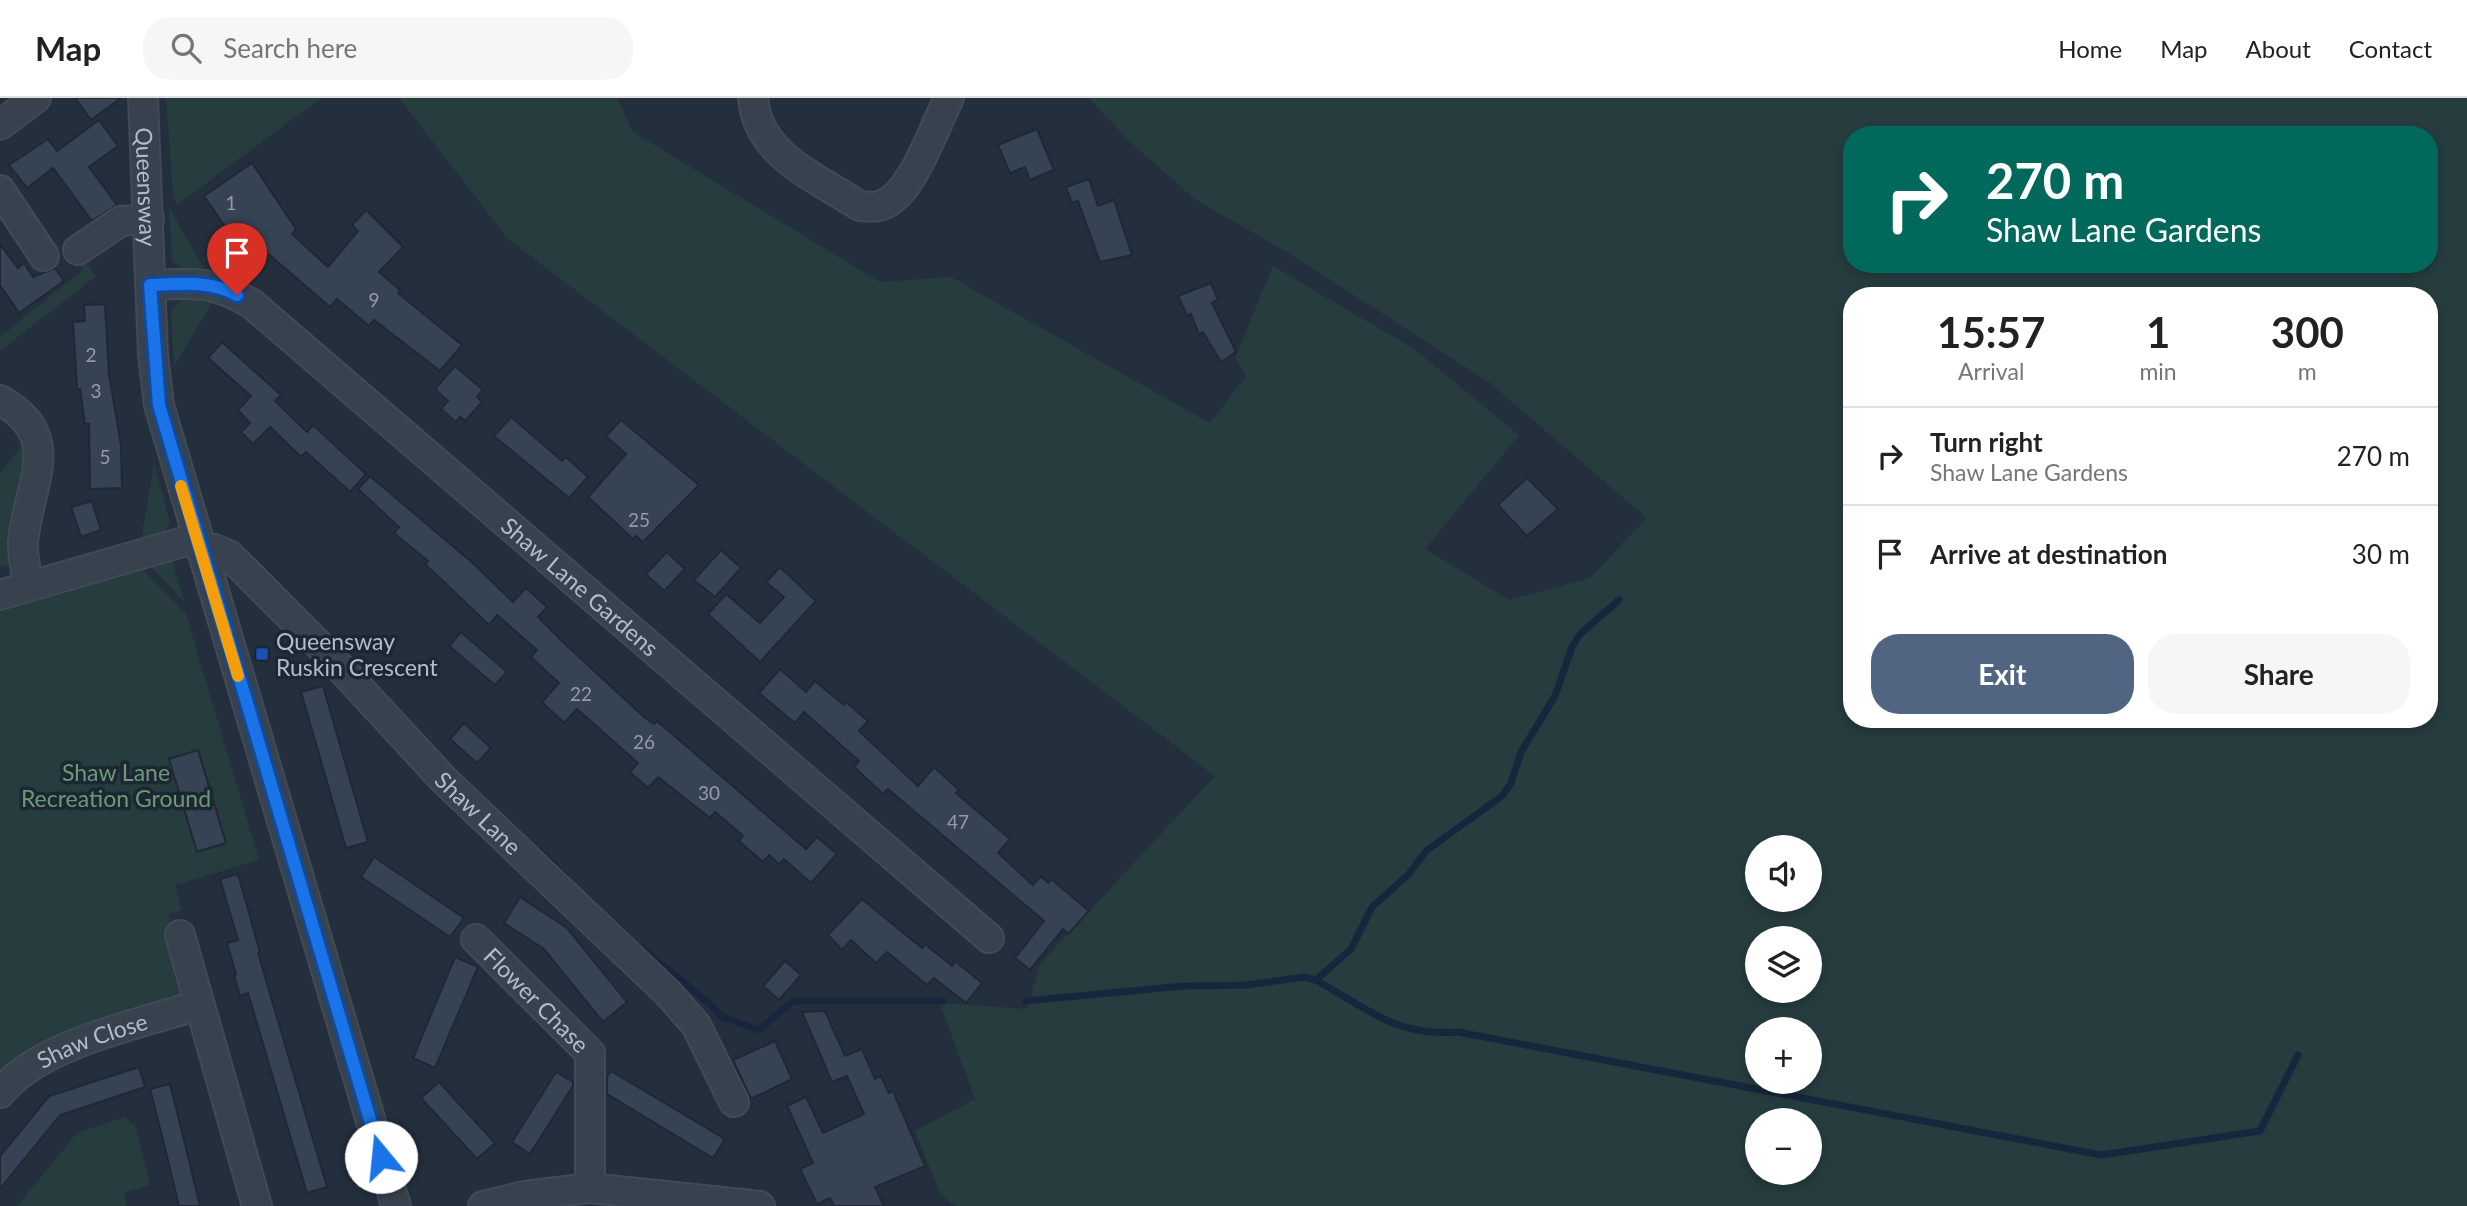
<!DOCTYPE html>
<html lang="en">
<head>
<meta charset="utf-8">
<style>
  body { margin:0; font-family:Lato,sans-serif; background:#f6f6f6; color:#222; height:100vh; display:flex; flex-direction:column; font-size:26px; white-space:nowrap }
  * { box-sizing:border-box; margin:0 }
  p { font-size:23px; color:#767676 }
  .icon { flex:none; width:38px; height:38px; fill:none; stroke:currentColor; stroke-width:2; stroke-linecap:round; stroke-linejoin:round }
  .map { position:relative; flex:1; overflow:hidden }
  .side { position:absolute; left:1843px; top:189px; width:595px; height:441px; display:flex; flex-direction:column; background:#fff; border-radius:28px; box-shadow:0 4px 10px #0003 }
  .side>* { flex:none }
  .top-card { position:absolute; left:1843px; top:28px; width:595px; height:147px; border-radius:28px; box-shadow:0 4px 10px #0003; background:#00695c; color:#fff; overflow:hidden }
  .fabs { position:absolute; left:1745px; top:737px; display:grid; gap:14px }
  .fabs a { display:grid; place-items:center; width:77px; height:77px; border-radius:50%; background:#fff; box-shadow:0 4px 10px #0003; font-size:35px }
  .pin { position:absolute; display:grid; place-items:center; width:60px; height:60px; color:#fff; margin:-72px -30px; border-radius:50% 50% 50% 0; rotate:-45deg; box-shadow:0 0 7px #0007 }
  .pin .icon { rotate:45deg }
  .me { position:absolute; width:77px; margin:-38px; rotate:343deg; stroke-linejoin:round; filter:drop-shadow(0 0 5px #0008) }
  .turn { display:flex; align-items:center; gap:24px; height:147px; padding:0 28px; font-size:32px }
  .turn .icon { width:91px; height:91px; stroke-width:2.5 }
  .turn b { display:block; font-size:49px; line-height:60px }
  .eta { display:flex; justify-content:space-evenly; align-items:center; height:119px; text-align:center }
  .eta b { font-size:42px; font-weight:700; line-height:49px }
  .cta { display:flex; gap:14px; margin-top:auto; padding:14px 28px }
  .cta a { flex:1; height:80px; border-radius:28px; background:#516482; color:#fff; font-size:28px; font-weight:700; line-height:80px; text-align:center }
  .cta a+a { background:#f6f6f6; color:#222 }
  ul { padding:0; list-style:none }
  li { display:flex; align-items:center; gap:21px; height:98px; padding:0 28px; border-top:2px solid #e0e0e0 }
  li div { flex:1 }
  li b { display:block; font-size:26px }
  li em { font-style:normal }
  header { display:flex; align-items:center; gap:42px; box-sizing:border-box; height:98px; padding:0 35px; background:#fff; border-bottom:2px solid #e0e0e0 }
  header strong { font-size:33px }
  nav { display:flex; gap:38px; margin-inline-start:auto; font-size:24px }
  .search { width:490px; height:63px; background:#f6f6f6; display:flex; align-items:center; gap:18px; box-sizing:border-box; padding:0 24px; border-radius:28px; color:#767676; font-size:26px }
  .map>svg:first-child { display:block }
</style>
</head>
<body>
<header>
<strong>Map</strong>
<div class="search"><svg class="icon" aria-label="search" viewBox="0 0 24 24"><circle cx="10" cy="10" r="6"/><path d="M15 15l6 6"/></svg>Search here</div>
<nav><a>Home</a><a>Map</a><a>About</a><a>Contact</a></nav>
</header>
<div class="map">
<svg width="2467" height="1108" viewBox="0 0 2467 1108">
  <rect width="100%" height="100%" fill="#242f3e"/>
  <!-- green -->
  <g fill="#263c3f" fill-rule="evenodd">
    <polygon points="166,0 321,0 177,107 173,96"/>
    <path d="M 399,0 L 617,0 L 633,34 L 880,184 L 951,179 L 1210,325 L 1246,278 L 1235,260 L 1273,168 L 1414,251 L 1519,337 L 1425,451 L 1509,502 L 1590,480 L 1647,420 L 1490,285 L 1287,154 L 1196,102 L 1129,43 L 1089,0 L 2467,0 L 2467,1108 L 956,1108 L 941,1097 L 915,1033 L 975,1001 L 940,905 L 1027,911 L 1040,866 L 1215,678 L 508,141 ZM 1852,37 L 2429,37 L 2429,166 L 1852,166 ZM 1852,198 L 2429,198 L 2429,621 L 1852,621 ZM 1757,749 L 1810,749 L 1810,802 L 1757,802 ZM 1757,840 L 1810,840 L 1810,892 L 1757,892 ZM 1757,931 L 1810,931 L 1810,984 L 1757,984 ZM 1757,1022 L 1810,1022 L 1810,1074 L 1757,1074 Z"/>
    <polygon points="169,109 204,171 204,174 182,170 172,163"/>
    <polygon points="80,156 96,178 0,253 0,239 83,172 75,159"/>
    <polygon points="194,197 215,199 174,268 171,213 183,200"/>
    <polygon points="29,338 11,466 0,469 0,376"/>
    <polygon points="154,366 170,424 161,437 141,443"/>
    <polygon points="171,459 185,505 149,466"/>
    <path d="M 138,467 L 186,516 L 259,762 L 175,787 L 181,812 L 168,816 C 177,848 185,874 178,907 L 0,981 L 0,507 Z"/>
    <polygon points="124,1019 135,1027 150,1087 124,1095 127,1108 17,1108 77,1035"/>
  </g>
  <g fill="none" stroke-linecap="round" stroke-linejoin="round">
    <!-- stream -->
    <g stroke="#17263c" stroke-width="7">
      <polyline points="539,753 566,779"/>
      <polyline points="641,850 707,903 722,919 759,932 793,903 943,903"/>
      <path d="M 1316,882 C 1367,911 1397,939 1458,934 L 2101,1057 L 2260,1033 L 2298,957"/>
      <polyline points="1026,903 1183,888 1247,887 1304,879 1316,882 1351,851 1372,809 1409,776 1426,753 1502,698 1511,685 1521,654 1555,598 1572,549 1580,536 1619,502"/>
    </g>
  </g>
  <!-- building -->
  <g fill="#364354" stroke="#1f2835" stroke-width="2">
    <polygon points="75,0 121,0 91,22"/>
    <polygon points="99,22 118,48 89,69 117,107 92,123 53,70 27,90 9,67 48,41 57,53"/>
    <polygon points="1037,31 1054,72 1030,82 1025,69 1010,75 998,47"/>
    <polygon points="252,65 296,131 292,136 328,169 358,133 352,127 366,112 403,149 379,174 400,192 398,195 462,247 440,273 374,222 369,228 337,201 330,209 266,154 258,162 230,136 204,98"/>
    <polygon points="1089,81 1098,108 1114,102 1132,157 1100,164 1078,103 1072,105 1066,89"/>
    <polygon points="0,146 18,170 24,165 33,179 55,170 64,183 19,215 0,187"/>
    <polygon points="1211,185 1218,202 1212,205 1236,254 1221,264 1203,234 1199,236 1191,216 1187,218 1178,198"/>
    <polygon points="105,206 109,276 121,347 122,390 90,391 89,326 85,326 80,291 77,291 73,224 85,223 84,207"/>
    <polygon points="222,244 281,297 275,303 307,334 313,327 366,376 350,394 306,354 301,359 270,329 253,346 241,334 250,325 238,312 251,298 208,260"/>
    <polygon points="455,268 483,292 477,299 482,304 465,323 460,319 456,324 441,311 448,303 435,291"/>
    <polygon points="511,319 562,363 566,359 588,379 569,400 494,338"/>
    <polygon points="621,322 699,387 643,444 636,438 633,441 588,399 626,356 606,338"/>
    <polygon points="370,378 475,467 513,504 526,490 547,509 538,519 564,545 644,619 654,626 657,623 806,751 817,739 837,756 811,785 784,761 779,766 769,757 763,764 739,743 743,738 715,714 710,720 658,679 648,690 630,674 638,665 577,611 564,625 542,604 559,585 531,559 537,552 497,517 489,527 425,466 428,463 394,435 399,429 358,391"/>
    <polygon points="1527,380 1558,411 1527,438 1498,407"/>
    <polygon points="92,403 101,432 81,439 71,409"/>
    <polygon points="721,452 741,470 715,499 694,482"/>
    <polygon points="667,454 685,471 664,493 646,476"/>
    <polygon points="780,469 816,503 760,564 708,516 726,496 760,525 784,499 766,484"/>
    <polygon points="461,534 507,574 495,587 449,548"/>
    <polygon points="780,571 806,594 815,583 844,607 846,604 868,623 859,633 918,688 934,669 959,692 956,695 1010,741 998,755 1033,787 1041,778 1048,785 1051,781 1089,813 1068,836 1063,831 1030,872 1015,860 1044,823 888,691 883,696 854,669 859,663 804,614 795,625 759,595"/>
    <polygon points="323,588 368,744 346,750 301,594"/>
    <polygon points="464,625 491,650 477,665 450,641"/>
    <polygon points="198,652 226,745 197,754 169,661"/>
    <polygon points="374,759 464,820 450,839 361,779"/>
    <polygon points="238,776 260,854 258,855 327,1089 307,1095 248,895 240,898 234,877 236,876 227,845 238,842 220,781"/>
    <polygon points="520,799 567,830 627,904 603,924 544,851 504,825"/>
    <polygon points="862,801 922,850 925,846 952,868 955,863 982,885 966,905 934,880 927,887 887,854 876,865 851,842 842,852 828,837"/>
    <polygon points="455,859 478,869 435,970 413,960"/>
    <polygon points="785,863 801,877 779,902 763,888"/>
    <polygon points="825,913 845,958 862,951 875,981 881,978 889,995 893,993 925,1068 875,1089 884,1108 834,1108 830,1100 817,1106 800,1071 813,1065 787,1008 806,999 823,1035 864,1016 847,978 832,984 802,914"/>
    <polygon points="775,943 792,981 751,1001 733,962"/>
    <polygon points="139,969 145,989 60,1017 0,1091 0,1058 49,998"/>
    <polygon points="611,973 725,1041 713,1060 607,996 607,979"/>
    <polygon points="556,974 573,984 573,988 530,1056 512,1044"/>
    <polygon points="439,984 495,1045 477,1061 421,1000"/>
    <polygon points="170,986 183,1038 200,1108 179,1108 163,1042 150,991"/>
  </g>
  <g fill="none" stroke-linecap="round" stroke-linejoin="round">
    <!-- minor casing -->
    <g stroke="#414a57" stroke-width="32">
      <g id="minor">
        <path id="s1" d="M 143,0 L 153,256 L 159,307 L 396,1108"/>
        <path d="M 753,0 C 757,57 817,80 860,108 C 874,110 885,109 896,98 C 918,77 935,28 949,0"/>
        <polyline points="0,27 36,0"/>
        <polyline points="0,92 44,158"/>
        <polyline points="78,152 121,123 149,121"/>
        <path id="s2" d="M 150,187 C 195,185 211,182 252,206 L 989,840"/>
        <path d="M 0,302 C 66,338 28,387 23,444 C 22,458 26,473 29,487"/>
        <path id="s3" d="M 201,452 L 214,451 L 229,457 L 323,551 L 443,681 L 668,895 L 696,927 L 734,1004"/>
        <polyline points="0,497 197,440"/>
        <polyline points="180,837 257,1108"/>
        <path id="s4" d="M 476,841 L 590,955 L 590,1090"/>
        <path id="s5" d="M 0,995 C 41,945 137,927 198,907"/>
        <polyline points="483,1108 524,1098 590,1090 760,1108"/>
      </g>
    </g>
    <!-- minor -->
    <use href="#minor" stroke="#38414e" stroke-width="28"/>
  </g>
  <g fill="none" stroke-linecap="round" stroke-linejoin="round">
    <!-- route casing -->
    <g stroke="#114b97" stroke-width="18">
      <path id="route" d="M 237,197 C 211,182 180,186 150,187 L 159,307 L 381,1059"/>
    </g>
    <!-- route -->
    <use href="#route" stroke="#1a73e8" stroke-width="12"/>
    <!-- slow -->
    <polyline stroke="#f59e0b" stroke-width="12" points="181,388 238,578"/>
  </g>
  <!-- markers -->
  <rect fill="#1a4fb4" stroke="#1d2633" stroke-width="2.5" x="255" y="549" width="14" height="14" rx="3.5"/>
  <g text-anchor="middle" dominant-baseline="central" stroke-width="7" stroke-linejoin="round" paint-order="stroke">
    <!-- number labels -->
    <g font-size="19" fill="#929caa">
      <text x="231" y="104">1</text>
      <text x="374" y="201">9</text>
      <text x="91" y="256">2</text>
      <text x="96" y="292">3</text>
      <text x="105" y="358">5</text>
      <text x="639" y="421">25</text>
      <text x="581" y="595">22</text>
      <text x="644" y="643">26</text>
      <text x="709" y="694">30</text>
      <text x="958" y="723">47</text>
    </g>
    <!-- street labels -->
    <g font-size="23" fill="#b4bcc9" stroke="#1d2633">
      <text stroke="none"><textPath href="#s1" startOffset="89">Queensway</textPath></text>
      <text stroke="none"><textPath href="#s2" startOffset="539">Shaw Lane Gardens</textPath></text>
      <text stroke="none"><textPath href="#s3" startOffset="388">Shaw Lane</textPath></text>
      <text stroke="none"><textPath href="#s4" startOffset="86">Flower Chase</textPath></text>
      <text stroke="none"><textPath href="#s5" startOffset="108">Shaw Close</textPath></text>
    </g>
    <!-- poi labels -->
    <g font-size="23" fill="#b4bcc9" stroke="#1d2633" text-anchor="start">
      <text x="276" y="543">Queensway<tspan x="276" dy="26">Ruskin Crescent</tspan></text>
    </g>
    <!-- park labels -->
    <g font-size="23" fill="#6b9a76" stroke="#1d2633">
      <text x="116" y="674">Shaw Lane<tspan x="116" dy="26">Recreation Ground</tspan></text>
    </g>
  </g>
</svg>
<div class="fabs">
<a><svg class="icon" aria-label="sound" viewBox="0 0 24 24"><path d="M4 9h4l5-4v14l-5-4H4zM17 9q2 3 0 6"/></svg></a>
<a><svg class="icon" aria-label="layers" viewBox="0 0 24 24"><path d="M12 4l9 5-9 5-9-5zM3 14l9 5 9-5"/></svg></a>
<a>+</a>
<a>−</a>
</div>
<div class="pin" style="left:237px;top:197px;background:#d93025"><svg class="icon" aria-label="arrive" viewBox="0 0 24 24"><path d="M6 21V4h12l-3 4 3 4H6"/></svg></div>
<svg class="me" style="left:381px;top:1059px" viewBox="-20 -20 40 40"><circle r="19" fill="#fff"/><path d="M0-13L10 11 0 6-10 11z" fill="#1a73e8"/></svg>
<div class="top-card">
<div class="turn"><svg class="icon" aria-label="right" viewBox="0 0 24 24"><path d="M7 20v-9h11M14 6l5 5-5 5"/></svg><div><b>270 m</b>Shaw Lane Gardens</div></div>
</div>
<section class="side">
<div class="eta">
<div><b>15:57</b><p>Arrival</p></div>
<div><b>1</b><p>min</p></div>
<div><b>300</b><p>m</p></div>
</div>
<ul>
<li><svg class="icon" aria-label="right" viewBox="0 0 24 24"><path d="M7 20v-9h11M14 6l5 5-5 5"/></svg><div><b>Turn right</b><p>Shaw Lane Gardens</p></div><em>270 m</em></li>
<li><svg class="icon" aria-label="arrive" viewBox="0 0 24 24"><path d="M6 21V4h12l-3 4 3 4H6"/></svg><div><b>Arrive at destination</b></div><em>30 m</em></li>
</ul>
<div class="cta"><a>Exit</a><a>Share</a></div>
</section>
</div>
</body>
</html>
